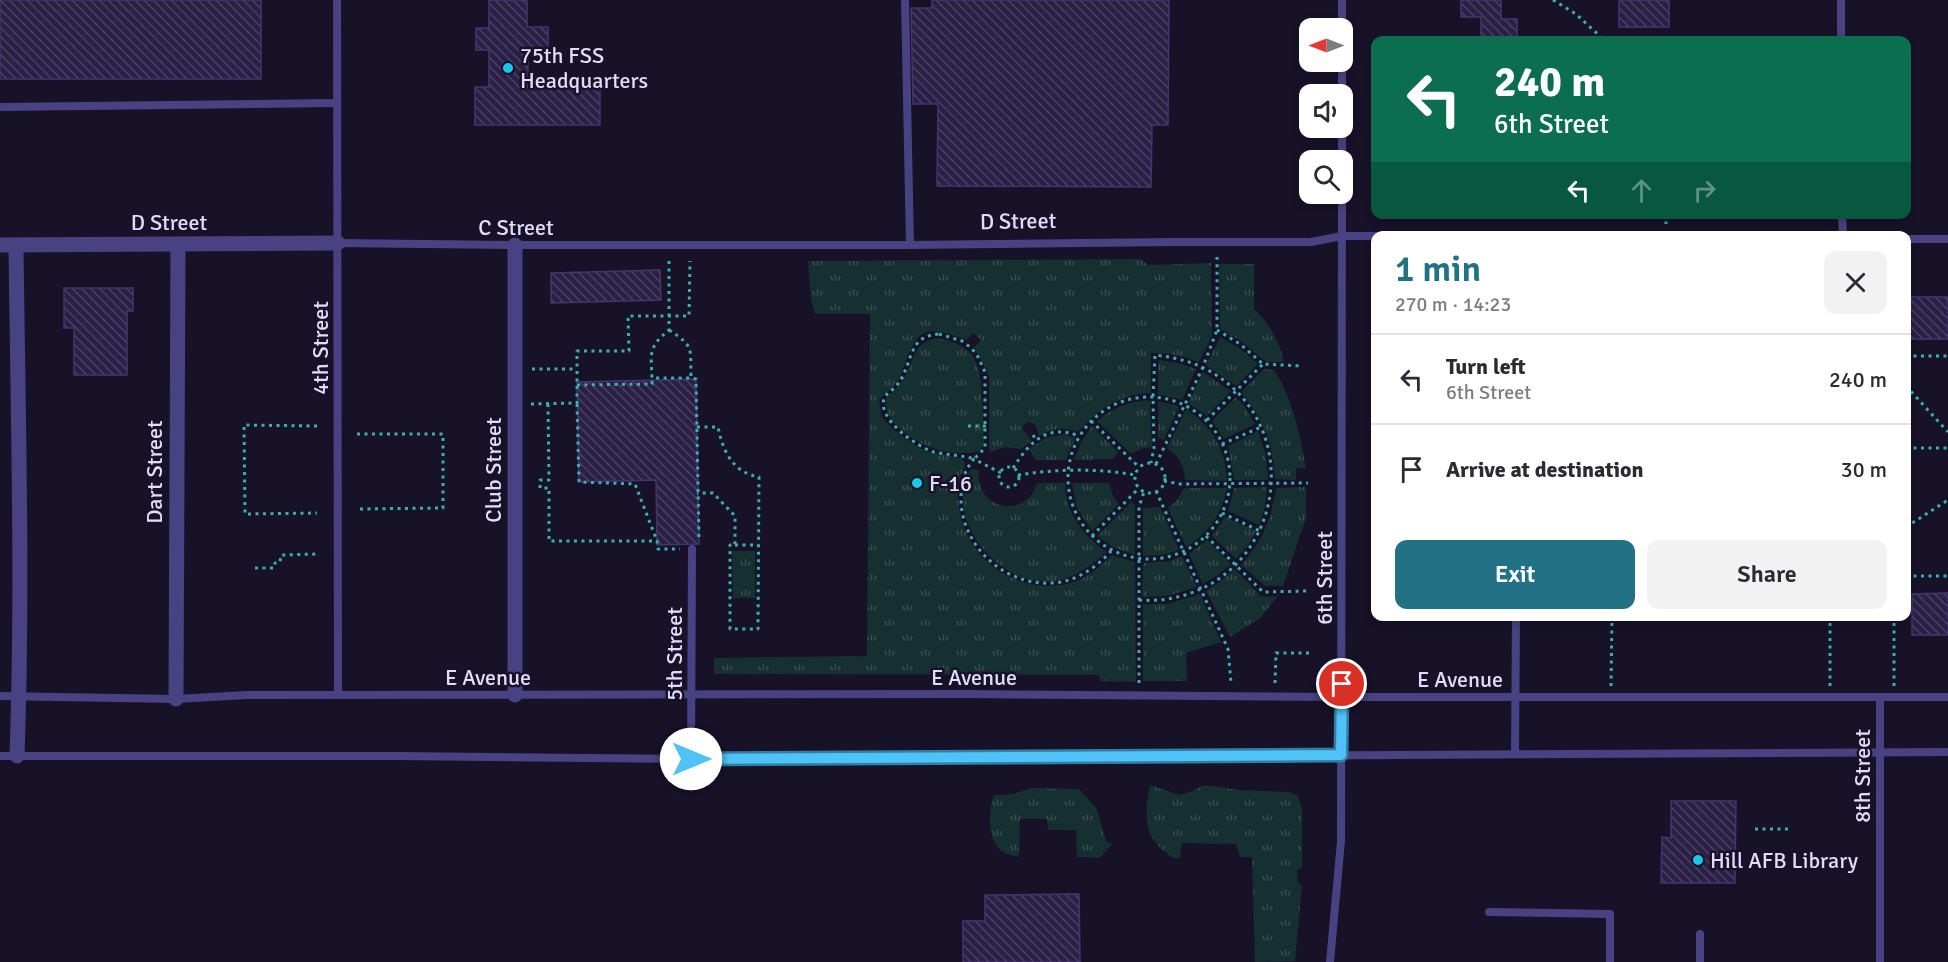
<!DOCTYPE html>
<html lang="en">
<head>
<meta charset="utf-8">
<style>
  body { margin:0; font-family:Signika,sans-serif; background:#f2f2f3; color:#2b2b33; height:100vh; display:flex; flex-direction:column; font-size:22px; white-space:nowrap }
  * { box-sizing:border-box; margin:0 }
  p { font-size:20px; color:#7c7c81 }
  .icon { flex:none; width:33px; height:33px; fill:none; stroke:currentColor; stroke-width:2; stroke-linecap:round; stroke-linejoin:round }
  .map { position:relative; flex:1; overflow:hidden }
  .panel { position:absolute; left:1371px; top:231px; width:540px; height:390px; display:flex; flex-direction:column; background:#fff; border-radius:12px; box-shadow:0 3px 9px #0003 }
  .panel>* { flex:none }
  .guide { position:absolute; left:1371px; top:36px; width:540px; height:183px; border-radius:12px; box-shadow:0 3px 9px #0003; background:#0b6e4f; color:#fff; overflow:hidden }
  .needle { width:39px; rotate:270deg }
  .fabs { position:absolute; left:1299px; top:18px; display:grid; gap:12px }
  .fabs a { display:grid; place-items:center; width:54px; height:54px; border-radius:12px; background:#fff; box-shadow:0 3px 9px #0003; font-size:30px }
  .pin { position:absolute; display:grid; place-items:center; width:51px; height:51px; color:#fff; margin:-26px; border:3px solid #fff; border-radius:50%; box-shadow:0 2px 6px #0007 }
  .me { position:absolute; width:66px; margin:-33px; rotate:90deg; stroke-linejoin:round; filter:drop-shadow(0 0 4px #0008) }
  .turn { display:flex; align-items:center; gap:21px; height:126px; padding:0 24px; font-size:27px }
  .turn .icon { width:78px; height:78px; stroke-width:2.5 }
  .turn b { display:block; font-size:42px; line-height:51px }
  .lanes { display:flex; align-items:center; height:57px; padding:0 24px; background:#0003; justify-content:center; gap:30px; direction:ltr }
  .lanes .off { opacity:.35 }
  .round { display:grid; place-items:center; flex:none; width:63px; height:63px; border-radius:12px; background:#f2f2f3 }
  .head { display:flex; align-items:center; justify-content:space-between; height:102px; padding:0 24px }
  h1 { font-size:36px; font-weight:600; line-height:45px; color:#237185 }
  .action { display:flex; gap:12px; margin-top:auto; padding:12px 24px }
  .action a { flex:1; height:69px; border-radius:12px; background:#237185; color:#fff; font-size:24px; font-weight:600; line-height:69px; text-align:center }
  .action a+a { background:#f2f2f3; color:#2b2b33 }
  ul { padding:0; list-style:none }
  li { display:flex; align-items:center; gap:18px; height:90px; padding:0 24px; border-top:2px solid #e1e1e2 }
  li div { flex:1 }
  li b { display:block; font-size:22px }
  li em { font-style:normal }
  .map>svg:first-child { display:block }
</style>
</head>
<body>
<div class="map">
<svg width="1948" height="962" viewBox="0 0 1948 962">
  <defs>
    <pattern id="grass-tufts" width="24" height="20" patternUnits="userSpaceOnUse" patternTransform="scale(1.5)"><rect width="24" height="20" fill="#162f30"/><path d="M3 7l-1-3M5 7V3M7 7l1-3M15 17l-1-3M17 17v-4M19 17l1-3" fill="none" stroke="#384d4f"/></pattern>
    <pattern id="building-back-hatch" width="6" height="6" patternUnits="userSpaceOnUse" patternTransform="scale(1.5)"><rect width="6" height="6" fill="#2a2046"/><path d="M-1 5l2 2M0 0l6 6M5-1l2 2" fill="none" stroke="#494062"/></pattern>
  </defs>
  <rect width="100%" height="100%" fill="#171227"/>
  <!-- grass -->
  <g fill="url(#grass-tufts)">
    <path d="M 1140,259 L 1148,265 L 1211,263 L 1212,336 L 1199,362 C 1183,356 1168,353 1151,353 L 1151,393 C 1117,395 1100,408 1078,432 C 1063,427 1052,428 1039,436 L 1035,424 L 1028,422 L 1024,425 L 1023,430 L 1028,435 L 1031,441 L 1021,449 L 1005,447 L 990,452 L 989,446 L 989,377 L 987,371 L 974,348 L 981,340 L 973,333 L 967,340 C 929,327 920,324 905,363 C 902,369 901,376 898,381 C 893,389 883,393 879,402 L 882,417 L 893,429 L 913,444 L 925,451 L 961,458 C 969,464 962,470 960,478 C 956,493 959,514 964,528 C 982,573 1034,598 1079,580 C 1092,574 1102,565 1112,555 L 1135,562 L 1136,682 L 1100,681 L 1099,675 L 714,674 L 714,658 L 867,656 L 870,314 L 815,314 L 811,300 L 808,261 Z"/>
    <path d="M 1219,264 L 1254,264 L 1254,309 C 1269,322 1280,343 1284,362 L 1266,362 L 1241,341 L 1220,329 Z"/>
    <polygon points="1220,337 1238,347 1258,364 1236,386 1206,365"/>
    <path d="M 936,338 C 975,344 981,363 982,398 C 983,413 983,427 984,442 C 983,444 982,448 980,450 C 976,453 971,453 967,453 C 959,453 951,453 943,451 C 922,447 881,424 886,398 C 895,390 902,383 907,372 C 916,354 914,344 936,338 Z"/>
    <polygon points="1158,360 1178,363 1196,369 1182,400 1158,394"/>
    <path d="M 1264,369 L 1274,370 C 1293,400 1300,434 1306,469 L 1296,468 L 1296,480 L 1275,479 C 1272,441 1265,422 1241,392 Z"/>
    <polygon points="1203,372 1231,391 1207,416 1188,403"/>
    <polygon points="1236,397 1245,407 1255,424 1224,439 1212,421"/>
    <path d="M 1150,400 L 1152,447 L 1143,448 L 1131,454 L 1097,421 C 1112,408 1129,401 1150,400 Z"/>
    <polygon points="1158,401 1179,406 1164,440 1158,438"/>
    <path d="M 1186,409 C 1212,426 1226,449 1227,481 L 1185,480 C 1184,465 1179,456 1167,448 Z"/>
    <polygon points="1092,426 1118,452 1113,459 1074,460 1081,442"/>
    <polygon points="1258,431 1266,455 1268,480 1234,480 1228,446"/>
    <polygon points="1065,434 1075,438 1066,460 1036,460 1029,449 1047,437"/>
    <path d="M 972,469 L 979,470 C 974,509 1026,521 1037,483 L 1065,483 C 1065,512 1083,536 1107,552 C 1092,565 1075,578 1055,581 C 1017,587 979,555 967,521 C 964,513 963,503 963,494 C 963,484 964,475 972,469 Z"/>
    <polygon points="1072,483 1109,483 1113,496 1119,504 1092,531 1077,508"/>
    <polygon points="1267,487 1265,507 1259,525 1228,511 1234,488"/>
    <path d="M 1306,487 L 1306,518 L 1283,586 L 1265,586 L 1241,565 C 1263,540 1271,520 1276,488 Z"/>
    <path d="M 1184,488 L 1227,488 C 1222,514 1208,534 1186,547 L 1168,508 L 1177,500 Z"/>
    <polygon points="1131,502 1135,505 1135,555 1114,548 1097,536"/>
    <polygon points="1160,507 1179,550 1162,555 1143,556 1143,508"/>
    <polygon points="1225,517 1256,531 1247,547 1236,559 1212,536"/>
    <polygon points="1207,540 1231,564 1218,575 1203,584 1189,554"/>
    <polygon points="732,551 755,551 755,598 733,598"/>
    <polygon points="1182,556 1197,587 1167,596 1142,597 1143,563 1169,561"/>
    <polygon points="1235,569 1261,596 1277,597 1260,618 1230,637 1206,591 1217,584"/>
    <polygon points="1200,594 1221,642 1186,653 1187,681 1143,681 1143,604 1167,604"/>
    <path d="M 1150,785 L 1180,795 L 1193,791 L 1204,785 L 1239,790 L 1289,792 L 1298,796 L 1302,809 L 1302,868 L 1297,870 L 1298,883 L 1302,885 L 1295,961 L 1255,962 L 1252,857 L 1240,857 L 1236,844 L 1182,843 L 1180,858 L 1173,858 C 1167,853 1160,849 1155,842 C 1143,828 1146,802 1150,785 Z"/>
    <path d="M 1031,788 L 1079,789 L 1097,809 L 1106,841 L 1112,844 L 1100,858 L 1077,857 L 1076,830 L 1048,830 L 1047,819 L 1020,819 L 1019,857 C 1015,856 1008,855 1005,853 C 986,843 988,811 994,795 L 1013,794 Z"/>
  </g>
  <!-- building -->
  <g fill="url(#building-back-hatch)" stroke="#443470" stroke-width="1.5">
    <rect x="0" y="0" width="261" height="79"/>
    <polygon points="489,0 527,0 527,27 548,27 548,49 528,49 528,86 600,86 600,125 475,125 475,87 489,87 489,50 476,50 476,28 489,28"/>
    <polygon points="932,0 1169,0 1168,125 1152,125 1151,187 937,186 938,104 913,104 911,8 932,8"/>
    <polygon points="1461,0 1501,0 1501,19 1517,19 1517,40 1481,40 1481,17 1461,17"/>
    <rect x="1619" y="0" width="50" height="27"/>
    <polygon points="660,270 661,300 551,303 551,273"/>
    <polygon points="64,288 133,288 133,311 127,311 127,375 74,375 74,328 64,328"/>
    <rect x="1906" y="297" width="42" height="42"/>
    <polygon points="696,379 699,544 657,545 656,480 579,482 577,382"/>
    <polygon points="1948,593 1948,635 1912,635 1912,594"/>
    <polygon points="1671,801 1736,801 1735,883 1661,883 1662,837 1671,838"/>
    <polygon points="1079,894 1080,962 963,962 963,921 985,921 985,895"/>
  </g>
  <g fill="none" stroke-linecap="round" stroke-linejoin="round">
    <!-- path -->
    <g stroke="#3bafb0" stroke-width="3" stroke-dasharray="3 4.5" stroke-linecap="butt">
      <polyline points="1553,0 1576,14 1604,40"/>
      <polyline points="1666,214 1666,224"/>
      <path d="M 669,261 L 669,330 C 648,347 651,353 652,378 L 691,378 L 696,379 L 699,540"/>
      <path d="M 669,330 C 695,347 690,348 691,378"/>
      <polyline points="1217,330 1240,344 1263,364 1301,366"/>
      <path d="M 939,334 L 962,341 L 970,347 L 977,355 L 985,372 L 985,448 L 974,459 C 961,455 948,455 934,452 C 917,447 877,419 884,399 C 886,393 892,391 896,386 C 902,380 904,373 907,366 C 914,346 917,336 939,334 Z"/>
      <polyline points="1906,356 1948,356"/>
      <polyline points="532,369 576,369"/>
      <polyline points="577,385 652,384 652,378"/>
      <polyline points="1906,386 1948,432"/>
      <circle cx="1149" cy="478" r="81"/>
      <polyline points="531,404 577,403 577,351 629,351 628,316 689,316 690,261"/>
      <polyline points="548,404 549,480 540,480 540,488 549,488 549,541 657,541 658,549 680,549"/>
      <polyline points="577,404 579,482 635,484 657,541"/>
      <polyline points="1207,420 1263,364"/>
      <polyline points="1091,421 1139,467"/>
      <polyline points="317,426 244,425 245,514 317,513"/>
      <polyline points="968,426 986,426"/>
      <path d="M 697,427 L 718,427 C 723,451 732,472 759,477 L 758,629 L 730,629 L 730,545 L 735,545 L 735,516 L 713,493 L 697,493"/>
      <polyline points="357,434 443,434 443,508 357,509"/>
      <polyline points="1033,435 1036,440"/>
      <polyline points="1222,444 1261,427"/>
      <polyline points="1906,448 1948,448"/>
      <circle cx="1150" cy="478" r="15"/>
      <polyline points="1156,464 1203,367 1217,330 1217,257"/>
      <circle cx="1009" cy="477" r="10"/>
      <path d="M 1013,468 C 1029,443 1047,423 1079,436"/>
      <path d="M 1001,473 L 974,459 C 964,471 961,482 961,497 C 960,545 1004,586 1052,583 C 1075,582 1096,568 1111,551"/>
      <path d="M 1018,475 C 1056,469 1097,468 1135,475"/>
      <polyline points="1164,481 1180,484 1308,483"/>
      <polyline points="1156,491 1228,649 1231,683"/>
      <polyline points="1222,513 1260,531"/>
      <polyline points="1906,527 1948,500"/>
      <polyline points="1092,536 1139,488"/>
      <polyline points="1206,536 1263,592 1308,591"/>
      <polyline points="735,545 758,545"/>
      <polyline points="255,568 274,568 275,563 280,562 281,555 317,554"/>
      <polyline points="1906,576 1948,576"/>
      <path d="M 1139,600 C 1165,602 1191,596 1214,582 C 1287,536 1292,426 1219,377 C 1199,363 1179,358 1155,355 L 1153,397 L 1154,448 L 1151,463"/>
      <polyline points="1139,683 1139,507 1144,492"/>
      <polyline points="1275,683 1276,653 1309,653"/>
      <polyline points="1611,686 1612,616"/>
      <polyline points="1830,686 1830,616"/>
      <polyline points="1894,686 1894,616"/>
      <polyline points="1755,829 1790,829"/>
    </g>
    <!-- lane -->
    <g stroke="#494282" stroke-width="8">
      <polyline points="337,0 338,695"/>
      <polyline points="905,0 910,245"/>
      <polyline points="1342,28 1342,0"/>
      <polyline points="1841,40 1841,0"/>
      <polyline points="1342,94 1342,62"/>
      <polyline points="0,107 337,103"/>
      <polyline points="1342,160 1342,128"/>
      <polyline points="1842,214 1843,236"/>
      <polyline points="1906,239 1948,239"/>
      <polyline points="338,243 515,245 910,245 1173,242 1311,242 1342,236 1376,236"/>
      <polyline points="0,696 176,699 247,695 968,694 1342,697 1948,697"/>
      <polyline points="1880,697 1880,962"/>
      <polyline points="1515,754 1516,616"/>
      <polyline points="0,756 398,756 691,759 1948,752"/>
      <polyline points="691,759 692,549"/>
      <polyline points="1489,912 1610,914 1610,962"/>
      <polyline points="1330,962 1341,841 1342,194"/>
      <polyline points="1700,962 1700,934"/>
    </g>
    <!-- street -->
    <g stroke="#494282" stroke-width="15">
      <polyline points="0,245 338,243"/>
      <path d="M 16,245 C 18,415 23,586 17,756"/>
      <polyline points="515,245 515,695"/>
      <polyline points="176,699 178,245"/>
    </g>
  </g>
  <g fill="none" stroke-linecap="round" stroke-linejoin="round">
    <!-- route casing -->
    <g stroke="#337fa1" stroke-width="15">
      <polyline id="route" points="691,759 1341,755 1342,684"/>
    </g>
    <!-- route -->
    <use href="#route" stroke="#4fc3f7" stroke-width="10"/>
  </g>
  <!-- markers -->
  <g fill="#19c6ea" stroke="#171227" stroke-width="2">
    <circle cx="508" cy="68" r="6"/>
    <circle cx="917" cy="483" r="6"/>
    <circle cx="1698" cy="860" r="6"/>
  </g>
  <g text-anchor="middle" dominant-baseline="central" stroke-width="5" stroke-linejoin="round" paint-order="stroke">
    <!-- poi labels -->
    <g font-size="22" fill="#e1dbfc" stroke="#171227" text-anchor="start">
      <text x="520" y="55">75th FSS<tspan x="520" dy="25">Headquarters</tspan></text>
      <text x="929" y="483">F-16</text>
      <text x="1710" y="860">Hill AFB Library</text>
    </g>
    <!-- street labels -->
    <g font-size="22" fill="#e1dbfc" stroke="#171227">
      <text transform="translate(1018 221) rotate(-1)">D Street</text>
      <text x="169" y="222">D Street</text>
      <text x="516" y="227">C Street</text>
      <text transform="translate(320 348) rotate(-90)">4th Street</text>
      <text transform="translate(493 470) rotate(-90)">Club Street</text>
      <text transform="translate(154 472) rotate(-90)">Dart Street</text>
      <text transform="translate(1324 578) rotate(-90)">6th Street</text>
      <text transform="translate(674 654) rotate(-90)">5th Street</text>
      <text x="488" y="677">E Avenue</text>
      <text x="974" y="677">E Avenue</text>
      <text x="1460" y="679">E Avenue</text>
      <text transform="translate(1862 776) rotate(-90)">8th Street</text>
    </g>
  </g>
</svg>
<div class="fabs">
<a><svg class="needle" viewBox="-14 -14 28 28"><path d="M0-13l5 13h-10z" fill="#e53935"/><path d="M0 13l5-13h-10z" fill="#7c7c81"/></svg></a>
<a><svg class="icon" aria-label="sound" viewBox="0 0 24 24"><path d="M4 9h4l5-4v14l-5-4H4zM17 9q2 3 0 6"/></svg></a>
<a><svg class="icon" aria-label="search" viewBox="0 0 24 24"><circle cx="10" cy="10" r="6"/><path d="M15 15l6 6"/></svg></a>
</div>
<div class="pin" style="left:1342px;top:684px;background:#d93025"><svg class="icon" aria-label="arrive" viewBox="0 0 24 24"><path d="M6 21V4h12l-3 4 3 4H6"/></svg></div>
<svg class="me" style="left:691px;top:759px" viewBox="-20 -20 40 40"><circle r="19" fill="#fff"/><path d="M0-13L10 11 0 6-10 11z" fill="#4fc3f7"/></svg>
<div class="guide">
<div class="turn"><svg class="icon" aria-label="left" viewBox="0 0 24 24"><path d="M17 20v-9H6M10 6l-5 5 5 5"/></svg><div><b>240 m</b>6th Street</div></div>
<div class="lanes"><svg class="icon" aria-label="left" viewBox="0 0 24 24"><path d="M17 20v-9H6M10 6l-5 5 5 5"/></svg><svg class="icon off" aria-label="ahead" viewBox="0 0 24 24"><path d="M12 20V5M6 11l6-6 6 6"/></svg><svg class="icon off" aria-label="right" viewBox="0 0 24 24"><path d="M7 20v-9h11M14 6l5 5-5 5"/></svg></div>
</div>
<section class="panel">
<div class="head"><div><h1>1 min</h1><p>270 m · 14:23</p></div><a class="round"><svg class="icon" aria-label="close" viewBox="0 0 24 24"><path d="M6 6l12 12M18 6L6 18"/></svg></a></div>
<ul>
<li><svg class="icon" aria-label="left" viewBox="0 0 24 24"><path d="M17 20v-9H6M10 6l-5 5 5 5"/></svg><div><b>Turn left</b><p>6th Street</p></div><em>240 m</em></li>
<li><svg class="icon" aria-label="arrive" viewBox="0 0 24 24"><path d="M6 21V4h12l-3 4 3 4H6"/></svg><div><b>Arrive at destination</b></div><em>30 m</em></li>
</ul>
<div class="action"><a>Exit</a><a>Share</a></div>
</section>
</div>
</body>
</html>
